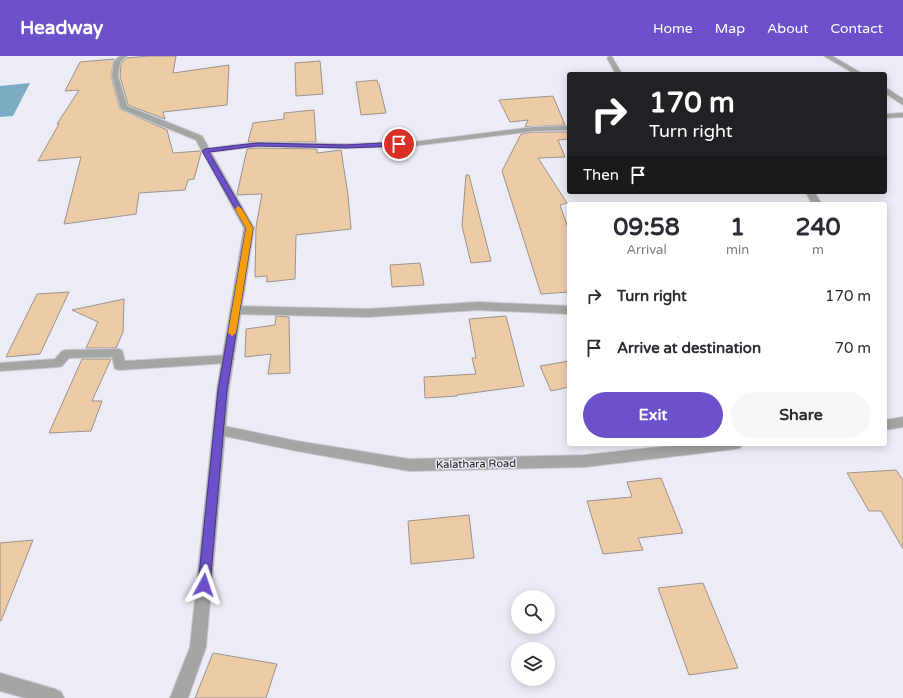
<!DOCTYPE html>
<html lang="en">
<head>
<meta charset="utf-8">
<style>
  body { margin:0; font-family:"Varela Round",sans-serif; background:#f7f7f7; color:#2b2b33; height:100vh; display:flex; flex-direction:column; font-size:15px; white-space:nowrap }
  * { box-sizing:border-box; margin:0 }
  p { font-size:13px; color:#7c7c81 }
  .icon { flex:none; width:22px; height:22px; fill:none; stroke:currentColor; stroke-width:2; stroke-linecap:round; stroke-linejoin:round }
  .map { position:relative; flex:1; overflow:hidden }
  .side { position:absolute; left:567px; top:146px; width:320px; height:244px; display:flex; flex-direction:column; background:#fff; border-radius:4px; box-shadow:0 2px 10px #0003 }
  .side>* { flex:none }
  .guide { position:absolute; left:567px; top:16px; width:320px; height:122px; border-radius:4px; box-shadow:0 2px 10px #0003; background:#202124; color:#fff; overflow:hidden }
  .tools { position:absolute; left:511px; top:534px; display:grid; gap:8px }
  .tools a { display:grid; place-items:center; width:44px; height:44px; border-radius:50%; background:#fff; box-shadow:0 2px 10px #0003; font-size:20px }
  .pin { position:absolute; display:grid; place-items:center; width:34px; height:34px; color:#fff; margin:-17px; border:2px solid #fff; border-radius:50%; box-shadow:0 1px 4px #0007 }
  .me { position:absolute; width:44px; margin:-22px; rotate:5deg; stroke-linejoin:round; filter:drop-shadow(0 0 3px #0008) }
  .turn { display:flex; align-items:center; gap:14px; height:84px; padding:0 16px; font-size:18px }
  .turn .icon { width:52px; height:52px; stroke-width:2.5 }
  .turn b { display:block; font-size:28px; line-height:34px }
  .then { display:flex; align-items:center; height:38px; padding:0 16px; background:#0003; gap:8px; font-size:15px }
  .eta { display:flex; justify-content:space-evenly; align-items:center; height:68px; text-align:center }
  .eta b { font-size:24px; font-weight:700; line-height:28px }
  .cta { display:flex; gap:8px; margin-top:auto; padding:8px 16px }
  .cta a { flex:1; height:46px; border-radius:24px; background:#6d51ca; color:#fff; font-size:16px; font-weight:700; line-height:46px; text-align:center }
  .cta a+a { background:#f7f7f7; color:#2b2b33 }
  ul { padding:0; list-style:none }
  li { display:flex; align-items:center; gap:12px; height:52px; padding:0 16px }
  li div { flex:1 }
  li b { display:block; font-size:15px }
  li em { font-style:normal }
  header { display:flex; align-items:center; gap:24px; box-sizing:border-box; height:56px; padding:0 20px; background:#6d51ca; color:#fff }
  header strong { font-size:19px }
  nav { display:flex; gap:22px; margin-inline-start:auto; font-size:14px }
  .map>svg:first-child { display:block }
</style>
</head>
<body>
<header>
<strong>Headway</strong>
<nav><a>Home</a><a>Map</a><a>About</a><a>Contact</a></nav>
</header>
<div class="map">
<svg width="903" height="642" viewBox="0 0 903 642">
  <rect width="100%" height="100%" fill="#ececf6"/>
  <!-- water -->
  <polygon fill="#7cacc3" points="30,27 13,60 0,61 0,30"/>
  <!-- building -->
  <g fill="#edcba7" stroke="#9a938c">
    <polygon points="148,0 176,0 173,17 229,9 227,49 163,56 165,63 128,49 120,20 121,7 127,2"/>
    <polygon points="114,3 111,20 120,53 167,74 173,97 200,95 201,97 194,123 188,124 185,134 139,137 136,158 64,168 81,101 38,105 59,68 57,68 79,34 65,35 80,6"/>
    <polygon points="320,5 323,38 296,40 295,7"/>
    <polygon points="377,24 378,28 379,28 386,57 361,59 356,26"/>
    <polygon points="553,40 565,69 525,71 528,64 510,66 499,44"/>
    <polygon points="314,54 316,86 248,86 253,67 284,63 284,57"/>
    <polygon points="534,76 568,76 569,78 569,83 558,84 565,101 538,102 567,147 560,149 569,175 569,236 541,238 502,115 521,78"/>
    <polygon points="257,92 317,93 317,97 341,94 348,139 351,173 296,179 295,223 267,226 267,220 255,221 256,171 262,138 237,139 237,138 247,93"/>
    <polygon points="466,119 469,119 491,205 471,207 462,170"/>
    <polygon points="420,207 424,229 392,231 390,209"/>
    <polygon points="69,236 40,298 6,301 37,238"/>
    <polygon points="124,243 123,276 116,292 86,292 98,266 72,254"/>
    <polygon points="276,260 289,261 290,317 268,318 271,298 245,301 246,273 275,269"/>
    <polygon points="506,260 524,330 457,339 457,340 425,342 424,321 476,318 472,302 476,302 469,263"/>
    <polygon points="82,303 111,303 92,345 102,345 91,375 49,377"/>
    <polygon points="569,305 569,331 551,335 540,310"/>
    <polygon points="896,414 903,424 903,493 881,455 869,455 847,417"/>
    <polygon points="661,422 683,477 638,482 643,494 603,498 587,445 632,441 627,426"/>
    <polygon points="469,459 474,502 411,508 408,465"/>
    <polygon points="33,484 1,565 0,565 0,487"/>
    <polygon points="703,527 738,612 689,619 658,532"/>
    <polygon points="213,597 277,608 266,642 195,642"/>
  </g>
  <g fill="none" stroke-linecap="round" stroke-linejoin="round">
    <!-- service casing -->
    <g stroke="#c8c8d1" stroke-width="2">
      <polygon id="service" points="903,57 903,61 885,62 885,58"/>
    </g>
    <!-- minor casing -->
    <g stroke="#c8c8d1" stroke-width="2">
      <g id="minor">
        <polygon points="610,0 612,1 622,18 616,18 607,2"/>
        <polygon points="824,0 832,0 863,18 855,18"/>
        <polygon points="885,31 903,43 903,49 885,37"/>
        <polygon points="569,70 569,74 534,75 413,90 346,92 257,90 205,97 201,95 205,93 257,86 346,88 413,86 534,71"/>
        <polygon points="806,136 814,136 822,148 812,148"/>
        <polygon points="478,246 569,250 569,258 478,254 368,261 236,258 232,257 231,254 232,251 236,250 368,253"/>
        <polygon points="118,293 122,294 125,305 228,299 232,300 234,303 232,306 228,307 119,314 115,313 112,301 69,302 62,310 58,311 0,315 0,307 55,303 62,295 66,294"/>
        <polygon points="903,361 903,371 885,374 885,364"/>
        <polygon points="219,369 297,385 409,403 585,399 687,388 742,388 740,392 735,393 585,411 409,415 297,395 219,379 214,378 213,374 214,370"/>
        <polygon points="0,617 55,633 61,636 64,642 25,642 0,635"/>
      </g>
    </g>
    <!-- tertiary casing -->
    <g stroke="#c8c8d1" stroke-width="2">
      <polygon id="tertiary" points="120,0 127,0 120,6 118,20 127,50 202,80 254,172 229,333 206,591 188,642 170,642 190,591 217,333 244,172 196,84 121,53 112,20 114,5"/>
    </g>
    <!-- service -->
    <use href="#service" fill="#a3a6a3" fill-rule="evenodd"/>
    <!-- minor -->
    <use href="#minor" fill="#a3a6a3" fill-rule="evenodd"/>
    <!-- tertiary -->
    <use href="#tertiary" fill="#a3a6a3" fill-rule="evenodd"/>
  </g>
  <!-- route -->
  <polygon fill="#6d51ca" stroke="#473583" points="399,86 401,87 401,90 346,92 257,90 209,96 253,172 227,334 210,529 208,533 204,535 200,533 198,529 218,334 246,172 202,95 205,93 257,87 346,89"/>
  <!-- slow -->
  <polygon fill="#f59e0b" points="238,150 242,153 253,172 236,277 232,280 228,277 246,172 235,153"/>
  <g text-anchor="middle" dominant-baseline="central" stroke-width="3" stroke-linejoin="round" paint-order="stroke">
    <!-- street labels -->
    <g font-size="11" fill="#232326" stroke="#ececf6">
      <text transform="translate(476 408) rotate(-1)">Kalathara Road</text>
    </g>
  </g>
</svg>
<div class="tools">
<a><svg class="icon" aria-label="search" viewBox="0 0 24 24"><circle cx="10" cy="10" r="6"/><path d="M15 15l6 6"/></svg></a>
<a><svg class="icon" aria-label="layers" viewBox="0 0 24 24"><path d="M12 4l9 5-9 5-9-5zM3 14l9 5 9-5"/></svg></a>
</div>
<div class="pin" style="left:399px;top:88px;background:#d93025"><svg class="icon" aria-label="arrive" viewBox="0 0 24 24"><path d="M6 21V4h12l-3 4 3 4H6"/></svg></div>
<svg class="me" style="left:204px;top:529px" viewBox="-20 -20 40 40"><path d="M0-17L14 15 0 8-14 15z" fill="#6d51ca" stroke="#fff" stroke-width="4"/></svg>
<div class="guide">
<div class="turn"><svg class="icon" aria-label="right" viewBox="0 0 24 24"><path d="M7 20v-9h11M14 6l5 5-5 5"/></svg><div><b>170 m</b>Turn right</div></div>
<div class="then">Then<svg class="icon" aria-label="arrive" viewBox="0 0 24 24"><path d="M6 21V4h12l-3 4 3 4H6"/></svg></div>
</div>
<section class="side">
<div class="eta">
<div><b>09:58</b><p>Arrival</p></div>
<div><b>1</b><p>min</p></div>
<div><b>240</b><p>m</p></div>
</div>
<ul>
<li><svg class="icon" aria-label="right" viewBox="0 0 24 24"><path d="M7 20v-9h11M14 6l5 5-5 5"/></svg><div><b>Turn right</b></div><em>170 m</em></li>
<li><svg class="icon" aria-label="arrive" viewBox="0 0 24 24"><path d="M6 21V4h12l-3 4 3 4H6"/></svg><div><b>Arrive at destination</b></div><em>70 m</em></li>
</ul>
<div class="cta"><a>Exit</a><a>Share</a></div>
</section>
</div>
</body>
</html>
